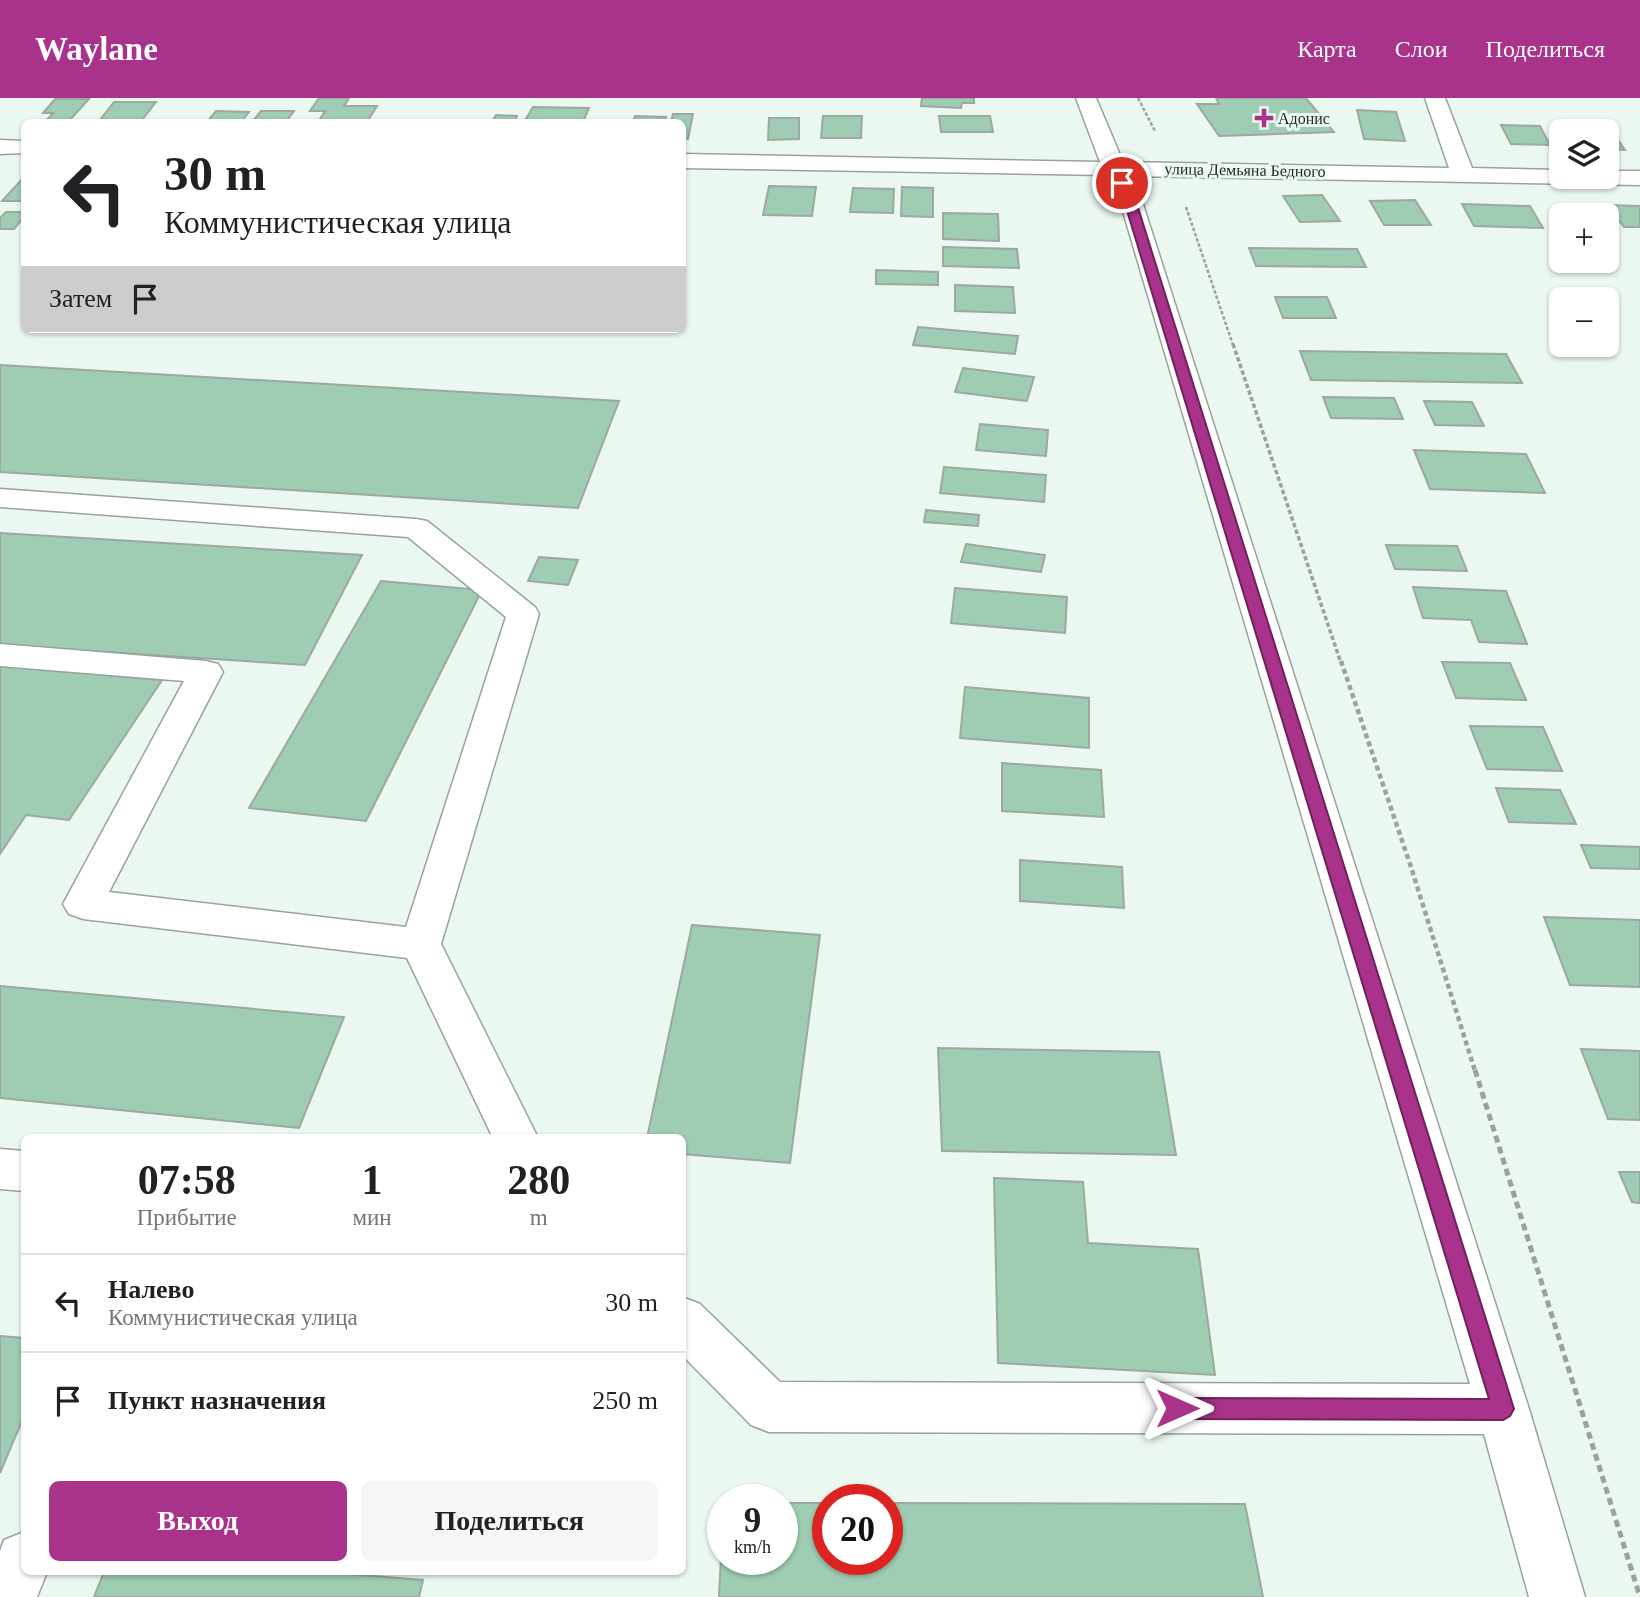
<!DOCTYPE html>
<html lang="ru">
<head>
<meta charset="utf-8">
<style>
  body { margin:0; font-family:"Times New Roman",serif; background:#f6f6f6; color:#202124; height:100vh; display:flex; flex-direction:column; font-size:26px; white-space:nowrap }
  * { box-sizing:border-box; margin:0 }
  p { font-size:23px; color:#757577 }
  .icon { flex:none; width:38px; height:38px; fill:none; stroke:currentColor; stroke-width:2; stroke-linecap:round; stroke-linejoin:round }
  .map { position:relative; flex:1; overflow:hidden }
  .panel { position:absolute; left:21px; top:1036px; width:665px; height:441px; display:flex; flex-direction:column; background:#fff; border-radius:10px; box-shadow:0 2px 5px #0004 }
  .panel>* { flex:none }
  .banner { position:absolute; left:21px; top:21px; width:665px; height:214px; border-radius:10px; box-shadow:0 2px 5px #0004; background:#fff; color:#202124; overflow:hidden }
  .controls { position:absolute; left:1549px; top:21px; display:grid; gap:14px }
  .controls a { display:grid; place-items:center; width:70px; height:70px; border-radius:10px; background:#fff; box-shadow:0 2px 5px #0004; font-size:35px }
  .speed { position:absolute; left:707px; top:1386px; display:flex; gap:14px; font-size:35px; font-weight:700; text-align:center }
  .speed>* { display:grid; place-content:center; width:91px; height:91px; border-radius:50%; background:#fff; box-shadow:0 2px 5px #0004; line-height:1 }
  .speed small { font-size:18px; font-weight:400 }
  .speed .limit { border:10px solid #d22; background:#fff; color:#111 }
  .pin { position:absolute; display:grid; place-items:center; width:60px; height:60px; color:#fff; margin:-30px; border:4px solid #fff; border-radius:50%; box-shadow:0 2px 7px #0007 }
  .me { position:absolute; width:77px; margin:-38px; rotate:90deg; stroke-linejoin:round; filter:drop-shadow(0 0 5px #0008) }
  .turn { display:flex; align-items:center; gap:24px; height:147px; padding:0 28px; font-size:32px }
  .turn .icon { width:91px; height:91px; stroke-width:2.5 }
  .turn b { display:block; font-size:49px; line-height:60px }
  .then { display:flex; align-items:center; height:66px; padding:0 28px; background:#0003; gap:14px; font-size:26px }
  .eta { display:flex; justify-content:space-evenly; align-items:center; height:119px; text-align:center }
  .eta b { font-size:42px; font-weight:800; line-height:49px }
  .cta { display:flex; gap:14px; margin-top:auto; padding:14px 28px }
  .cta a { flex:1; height:80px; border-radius:10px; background:#a9338a; color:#fff; font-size:28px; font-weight:800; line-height:80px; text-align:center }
  .cta a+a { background:#f6f6f6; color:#202124 }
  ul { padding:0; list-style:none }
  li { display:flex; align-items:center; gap:21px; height:98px; padding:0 28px; border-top:2px solid #e0e0e0 }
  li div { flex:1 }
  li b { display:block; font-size:26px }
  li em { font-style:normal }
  header { display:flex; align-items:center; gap:42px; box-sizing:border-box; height:98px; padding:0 35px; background:#a9338a; color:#fff }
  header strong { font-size:33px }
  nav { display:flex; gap:38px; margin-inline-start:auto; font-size:24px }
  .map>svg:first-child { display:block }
</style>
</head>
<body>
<header>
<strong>Waylane</strong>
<nav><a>Карта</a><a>Слои</a><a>Поделиться</a></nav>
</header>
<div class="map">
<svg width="1640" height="1499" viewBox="0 0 1640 1499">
  <rect width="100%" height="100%" fill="#ebf8f0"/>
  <!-- building -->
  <g fill="#9ecdb3" stroke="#9ca8a1" stroke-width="2">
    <polygon points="319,0 349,0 344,8 377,8 367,24 318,24 325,13 310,13"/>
    <polygon points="922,0 974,0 974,5 962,5 961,10 921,8"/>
    <polygon points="1216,0 1306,0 1334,34 1219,38 1197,6 1219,6"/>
    <polygon points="55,1 89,1 68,24 45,24 53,15 43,15"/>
    <polygon points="114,4 156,4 142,22 100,22"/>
    <polygon points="533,9 589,10 583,24 524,24"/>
    <polygon points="1357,12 1396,14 1405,43 1364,41"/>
    <polygon points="216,13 249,14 241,24 207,24"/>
    <polygon points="261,13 294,13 286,24 252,24"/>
    <polygon points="673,16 693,16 688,41 682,40 682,24 671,24"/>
    <polygon points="496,17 517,18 514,24 492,24"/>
    <polygon points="635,18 666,19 665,24 633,24"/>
    <polygon points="823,18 862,18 861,40 821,40"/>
    <polygon points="939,18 990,18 993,34 941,34"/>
    <polygon points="769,20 799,20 799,41 768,42"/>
    <polygon points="1556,24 1606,25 1625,52 1606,51 1606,33 1562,33"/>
    <polygon points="1501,27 1540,28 1550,47 1511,46"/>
    <polygon points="24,79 24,103 2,103"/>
    <polygon points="769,88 816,89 812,118 763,117"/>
    <polygon points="902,89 933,90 933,119 901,118"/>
    <polygon points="853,90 894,91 893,115 850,114"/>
    <polygon points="1322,97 1340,123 1300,124 1283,98"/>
    <polygon points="1415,102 1431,127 1384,127 1370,103"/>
    <polygon points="1462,106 1530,108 1543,130 1474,128"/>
    <polygon points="1607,107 1640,108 1640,129 1624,129"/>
    <polygon points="6,114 24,114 24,119 14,131 0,131 0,120"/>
    <polygon points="943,115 998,116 999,143 943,141"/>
    <polygon points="943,149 1017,151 1019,170 943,168"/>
    <polygon points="1249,150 1357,151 1366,169 1256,168"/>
    <polygon points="876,172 938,174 938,187 876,186"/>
    <polygon points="955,187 1013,189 1015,215 955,213"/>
    <polygon points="1275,199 1327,199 1336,220 1283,220"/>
    <polygon points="918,229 1018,238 1015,256 913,247"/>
    <polygon points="1300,253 1506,256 1522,285 1311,282"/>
    <polygon points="0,267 619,303 578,410 0,374"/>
    <polygon points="963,270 1034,279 1027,303 955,294"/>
    <polygon points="1323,299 1394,300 1403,321 1331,320"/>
    <polygon points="1424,303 1472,304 1484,328 1435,327"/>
    <polygon points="980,326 1048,332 1046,358 976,352"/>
    <polygon points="1414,352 1526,356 1545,395 1430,391"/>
    <polygon points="944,369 1046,377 1044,404 940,395"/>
    <polygon points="926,412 979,417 978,428 924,424"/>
    <polygon points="0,435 362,457 305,567 0,547"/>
    <polygon points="966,446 1045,457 1041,474 961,464"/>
    <polygon points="1386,447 1457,448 1467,473 1395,471"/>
    <polygon points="539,459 578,462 568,487 528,483"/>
    <polygon points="381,483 482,492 366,723 249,710"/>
    <polygon points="1413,489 1506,493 1527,546 1479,544 1471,522 1423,520"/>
    <polygon points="955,490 1067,499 1065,535 951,525"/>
    <polygon points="1442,564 1510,565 1526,602 1456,600"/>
    <polygon points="0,568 162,582 69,722 26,717 0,756"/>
    <polygon points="965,589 1089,600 1089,650 960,640"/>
    <polygon points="1470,628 1543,629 1562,673 1487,671"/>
    <polygon points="1002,665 1101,672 1104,719 1002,713"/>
    <polygon points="1496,690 1560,692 1576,726 1509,724"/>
    <polygon points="1581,747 1640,749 1640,771 1591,770"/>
    <polygon points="1020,762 1122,769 1124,810 1020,803"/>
    <polygon points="1544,819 1640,822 1640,889 1570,887"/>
    <polygon points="692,827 820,837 790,1065 682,1056 682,1040 647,1040"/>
    <polygon points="0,888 344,919 299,1030 0,1000"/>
    <polygon points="938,950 1159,954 1176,1057 942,1053"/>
    <polygon points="1581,951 1640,953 1640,1022 1608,1021"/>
    <polygon points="1619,1074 1640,1074 1640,1105 1632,1104"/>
    <polygon points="994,1080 1083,1084 1088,1145 1198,1151 1215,1277 998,1265"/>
    <polygon points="0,1238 24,1240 24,1318 0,1375"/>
    <polygon points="782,1405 828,1405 828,1461 887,1461 887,1405 1245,1406 1263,1499 719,1499 723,1417 723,1461 782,1461"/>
    <polygon points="104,1474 323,1474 423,1482 419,1499 94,1499"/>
  </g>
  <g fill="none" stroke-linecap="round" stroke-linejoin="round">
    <!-- minor casing -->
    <g stroke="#97a39c" stroke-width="3">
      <g id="minor">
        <polygon points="1076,0 1096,0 1123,64 1449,70 1425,0 1445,0 1472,70 1561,72 1561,79 1606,79 1606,73 1640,73 1640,87 1129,78 1141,100 1529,1311 1585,1499 1529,1499 1484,1336 769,1334 751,1327 682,1257 682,1199 700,1206 780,1284 1470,1286 1119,100 1107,77 682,70 682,56 1100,64"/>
        <polygon points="0,42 24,43 24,55 0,56"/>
        <polygon points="0,391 416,421 427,423 535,509 539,516 441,846 538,1040 493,1040 407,860 83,821 69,816 63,806 184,583 0,568 0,546 206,563 218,566 223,574 109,794 406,829 506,519 408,439 0,409"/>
        <polygon points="0,1051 24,1053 24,1093 0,1091"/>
        <polygon points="24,1434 24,1474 47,1474 37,1499 0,1499 0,1453 4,1442"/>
      </g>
    </g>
    <!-- path-far3 -->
    <g stroke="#99a29d" stroke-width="2.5" stroke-dasharray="3.5 2" stroke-linecap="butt">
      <polyline points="1138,0 1155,33"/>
      <polyline points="1186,109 1233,247"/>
    </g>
    <!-- path-far2 -->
    <polyline stroke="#99a29d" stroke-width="3.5" stroke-dasharray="4.5 2.5" stroke-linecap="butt" points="1233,246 1341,565"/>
    <!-- path-far1 -->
    <polyline stroke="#99a29d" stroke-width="4.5" stroke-dasharray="5 3.5" stroke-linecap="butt" points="1341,563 1411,769 1475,973"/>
    <!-- path -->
    <polyline stroke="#99a29d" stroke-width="5" stroke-dasharray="7 4.5" stroke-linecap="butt" points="1475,972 1640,1499"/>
    <!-- minor -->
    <use href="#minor" fill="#fff" fill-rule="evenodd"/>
  </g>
  <!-- route -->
  <polygon fill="#a9338a" stroke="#6e215a" stroke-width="2" points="1118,83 1125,83 1135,100 1514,1311 1510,1318 1503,1322 1177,1321 1169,1318 1166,1310 1169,1303 1177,1300 1489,1301"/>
  <!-- markers -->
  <path fill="#a9338a" stroke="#ebf8f0" stroke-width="2.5" d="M1260.5 9.5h7v7h7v7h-7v7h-7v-7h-7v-7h7z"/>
  <g text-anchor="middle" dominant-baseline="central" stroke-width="6" stroke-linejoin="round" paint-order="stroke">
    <!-- far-poi labels -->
    <g font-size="16" fill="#242927" stroke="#ebf8f0" text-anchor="start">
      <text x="1278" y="20">Адонис</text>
    </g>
    <!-- far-street labels -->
    <g font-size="16" fill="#242927" stroke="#ebf8f0">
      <text transform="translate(1245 72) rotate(1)">улица Демьяна Бедного</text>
    </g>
  </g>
</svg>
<div class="controls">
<a><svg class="icon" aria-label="layers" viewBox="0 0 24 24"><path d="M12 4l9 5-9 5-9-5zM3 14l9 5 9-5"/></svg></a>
<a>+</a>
<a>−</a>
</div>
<div class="speed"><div>9<small>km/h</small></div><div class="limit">20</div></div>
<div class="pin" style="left:1122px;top:85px;background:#d93025"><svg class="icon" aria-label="arrive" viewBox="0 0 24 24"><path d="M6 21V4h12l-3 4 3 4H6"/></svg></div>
<svg class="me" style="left:1177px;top:1310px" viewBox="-20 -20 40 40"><path d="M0-17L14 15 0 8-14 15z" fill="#a9338a" stroke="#fff" stroke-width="4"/></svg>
<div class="banner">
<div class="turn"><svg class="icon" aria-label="left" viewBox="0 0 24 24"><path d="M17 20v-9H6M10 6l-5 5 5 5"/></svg><div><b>30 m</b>Коммунистическая улица</div></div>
<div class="then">Затем<svg class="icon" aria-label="arrive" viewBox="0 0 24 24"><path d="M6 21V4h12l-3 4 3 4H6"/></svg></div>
</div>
<section class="panel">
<div class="eta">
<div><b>07:58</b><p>Прибытие</p></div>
<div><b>1</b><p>мин</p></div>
<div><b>280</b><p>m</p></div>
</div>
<ul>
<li><svg class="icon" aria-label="left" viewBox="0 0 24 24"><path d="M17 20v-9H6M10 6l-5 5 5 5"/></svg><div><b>Налево</b><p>Коммунистическая улица</p></div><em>30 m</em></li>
<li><svg class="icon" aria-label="arrive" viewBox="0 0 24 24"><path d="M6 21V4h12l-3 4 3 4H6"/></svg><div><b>Пункт назначения</b></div><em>250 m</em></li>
</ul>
<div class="cta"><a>Выход</a><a>Поделиться</a></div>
</section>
</div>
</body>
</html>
